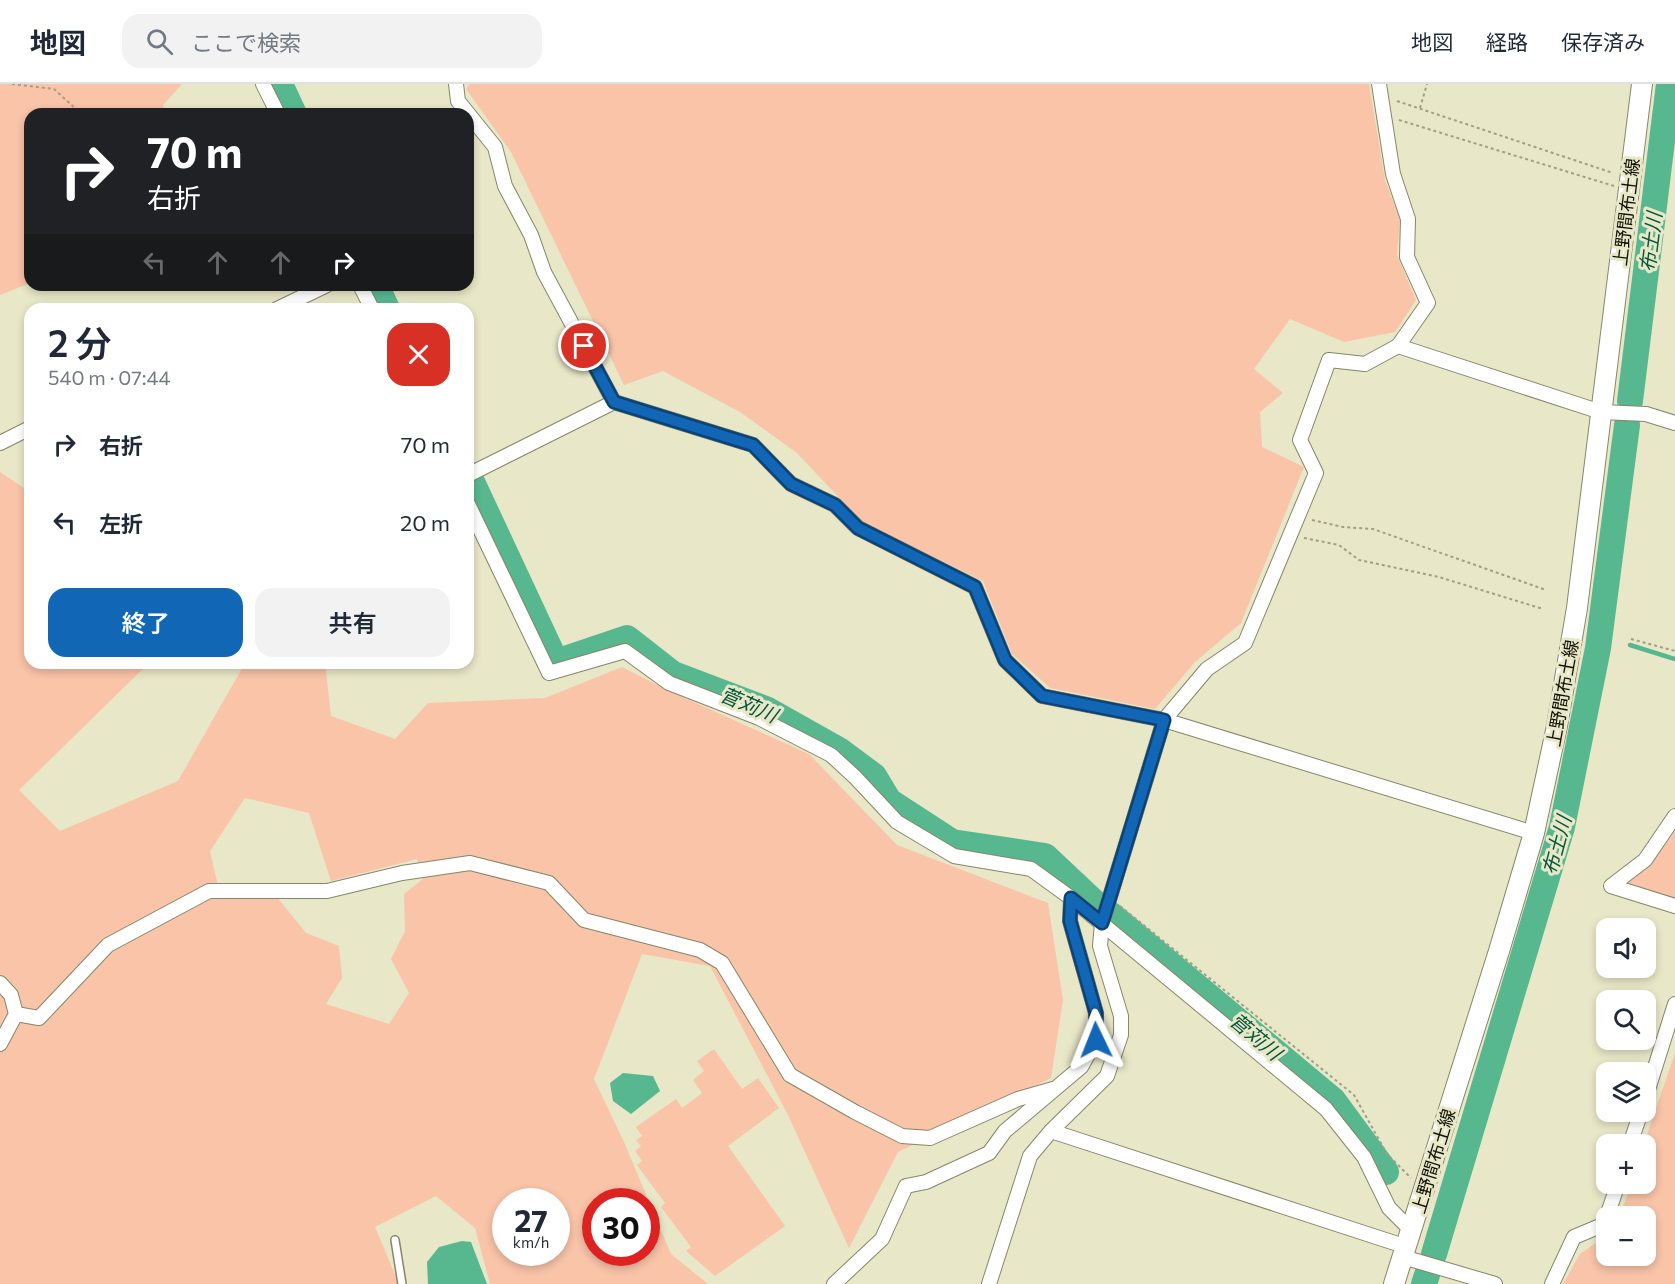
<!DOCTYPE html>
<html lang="ja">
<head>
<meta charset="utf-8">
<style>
  body { margin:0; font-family:Commissioner,"Noto Sans JP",sans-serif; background:#f2f2f3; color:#1f2937; height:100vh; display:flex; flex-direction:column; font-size:22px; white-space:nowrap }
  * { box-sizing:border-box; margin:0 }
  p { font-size:20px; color:#747a83 }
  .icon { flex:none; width:33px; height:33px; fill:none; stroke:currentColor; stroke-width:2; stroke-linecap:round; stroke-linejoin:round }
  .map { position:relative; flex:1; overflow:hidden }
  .details { position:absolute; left:24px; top:219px; width:450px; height:366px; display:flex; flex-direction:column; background:#fff; border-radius:18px; box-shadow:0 3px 9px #0003 }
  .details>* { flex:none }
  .banner { position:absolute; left:24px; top:24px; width:450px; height:183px; border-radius:18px; box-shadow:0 3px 9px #0003; background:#202124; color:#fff; overflow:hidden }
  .controls { position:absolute; left:1596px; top:834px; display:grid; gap:12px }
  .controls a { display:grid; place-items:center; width:60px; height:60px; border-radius:12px; background:#fff; box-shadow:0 3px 9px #0003; font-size:30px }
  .speed { position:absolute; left:492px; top:1104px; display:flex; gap:12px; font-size:30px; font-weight:700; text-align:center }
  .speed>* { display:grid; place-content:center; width:78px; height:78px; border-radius:50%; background:#fff; box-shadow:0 3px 9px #0003; line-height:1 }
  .speed small { font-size:15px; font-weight:400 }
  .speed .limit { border:9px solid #d22; background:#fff; color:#111 }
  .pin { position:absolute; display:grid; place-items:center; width:51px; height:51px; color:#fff; margin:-26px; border:3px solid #fff; border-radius:50%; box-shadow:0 2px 6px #0007 }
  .me { position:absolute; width:66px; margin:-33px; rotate:358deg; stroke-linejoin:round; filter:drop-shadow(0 0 4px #0008) }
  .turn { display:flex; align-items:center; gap:21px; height:126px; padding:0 24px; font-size:27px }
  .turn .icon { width:78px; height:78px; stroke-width:2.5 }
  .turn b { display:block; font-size:42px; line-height:51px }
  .lanes { display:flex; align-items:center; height:57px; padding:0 24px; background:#0003; justify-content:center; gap:30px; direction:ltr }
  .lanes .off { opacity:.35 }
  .round { display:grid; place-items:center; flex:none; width:63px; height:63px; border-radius:18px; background:#f2f2f3 }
  .headline { display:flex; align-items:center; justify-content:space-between; height:102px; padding:0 24px }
  h1 { font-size:36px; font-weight:600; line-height:45px }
  .cta { display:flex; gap:12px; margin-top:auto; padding:12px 24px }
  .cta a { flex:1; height:69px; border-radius:18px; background:#1167b5; color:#fff; font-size:24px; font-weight:600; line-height:69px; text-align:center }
  .cta a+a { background:#f2f2f3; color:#1f2937 }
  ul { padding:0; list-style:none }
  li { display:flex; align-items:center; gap:18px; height:78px; padding:0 24px }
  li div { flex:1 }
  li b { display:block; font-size:22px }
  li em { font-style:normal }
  header { display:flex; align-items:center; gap:36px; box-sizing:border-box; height:84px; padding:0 30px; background:#fff; border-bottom:2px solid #e0e1e3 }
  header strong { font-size:28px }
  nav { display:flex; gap:33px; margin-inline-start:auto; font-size:21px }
  .search { width:420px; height:54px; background:#f2f2f3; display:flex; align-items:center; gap:15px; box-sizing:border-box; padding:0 21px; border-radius:18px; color:#747a83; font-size:22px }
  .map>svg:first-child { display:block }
</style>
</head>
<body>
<header>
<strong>地図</strong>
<div class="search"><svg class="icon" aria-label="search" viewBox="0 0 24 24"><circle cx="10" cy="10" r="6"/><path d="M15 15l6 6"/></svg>ここで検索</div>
<nav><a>地図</a><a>経路</a><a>保存済み</a></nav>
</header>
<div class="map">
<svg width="1675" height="1200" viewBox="0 0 1675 1200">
  <rect width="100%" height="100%" fill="#e8e7c7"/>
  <!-- green -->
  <g fill="#f9c4a8" fill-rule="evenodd">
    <polygon points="0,0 182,0 163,21 166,30 30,30 30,199 0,211"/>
    <polygon points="469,0 1369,0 1385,96 1400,136 1397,171 1416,216 1395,248 1344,258 1290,235 1254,285 1283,309 1260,328 1262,363 1304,383 1241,539 1195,578 1155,625 1050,604 1012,570 983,497 862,438 797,369 740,328 663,287 624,301 511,68 466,5"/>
    <path d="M 0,388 L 30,408 L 30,579 L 149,579 L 19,706 L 60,747 L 178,697 L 245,579 L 325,579 L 331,632 L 395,655 L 428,619 L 545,614 L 622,583 L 665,605 L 809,670 L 897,761 L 1048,819 L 1063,916 L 1051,994 L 898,1068 L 849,1164 L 788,1031 L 710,882 L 642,870 L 594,995 L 624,1058 L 671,1170 L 708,1200 L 490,1200 L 475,1144 L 436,1112 L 375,1143 L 399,1200 L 0,1200 ZM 245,714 L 309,729 L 331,797 L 417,775 L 423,795 L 404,810 L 405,847 L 391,875 L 409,909 L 389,940 L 326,920 L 342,894 L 339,862 L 306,849 L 268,802 L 218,802 L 210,767 ZM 506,1118 L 556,1118 L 556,1168 L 506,1168 ZM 596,1118 L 646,1118 L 646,1168 L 596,1168 Z"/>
    <polygon points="1675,747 1675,817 1625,802 1670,755"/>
    <polygon points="714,965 742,1005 758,994 779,1024 728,1062 785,1142 715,1192 686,1167 691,1163 661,1123 665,1119 637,1081 642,1077 635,1067 641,1062 636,1056 642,1052 636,1043 676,1015 682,1024 702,1009 693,996 704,987 697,977"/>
    <polygon points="1675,969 1675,1200 1563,1200 1580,1170 1606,1152 1606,1172 1646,1172 1646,1132 1620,1132 1631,1100 1646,1100 1644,1060"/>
  </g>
  <!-- water -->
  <g fill="#57b890">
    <polygon points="623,989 653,992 660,1007 631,1030 613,1017 610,999"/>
    <polygon points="462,1157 471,1158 487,1200 428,1200 427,1178 439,1163"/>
  </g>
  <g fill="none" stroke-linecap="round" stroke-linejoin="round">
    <!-- stream -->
    <polyline stroke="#57b890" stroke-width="4.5" points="1630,561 1675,575"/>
    <!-- river -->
    <g stroke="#57b890" stroke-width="26">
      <polyline points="280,0 294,30"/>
      <polyline points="376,201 387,225"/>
      <polyline points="1630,317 1669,0"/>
      <polyline points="473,400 556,578 627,554 673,590 768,626 839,666 874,692 889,717 952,758 1045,772 1095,819"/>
      <polyline points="1110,830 1333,1016 1386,1088"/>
      <polyline points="1434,1170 1562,743 1598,564 1627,341"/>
      <polyline points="1424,1200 1427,1191"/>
    </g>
    <!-- lane casing -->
    <g stroke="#878669" stroke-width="10">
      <polyline id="lane" points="395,1156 402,1200"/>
    </g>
    <!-- street casing -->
    <g stroke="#878669" stroke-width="16">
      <g id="street">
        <polyline points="263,0 278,30"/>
        <polyline points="456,0 458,17 495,63 505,102 531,151 544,188 614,318"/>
        <polyline points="360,201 372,225"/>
        <polyline points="277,225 327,201"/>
        <polyline points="1398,262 1601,328 1646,330 1675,339"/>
        <polyline points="0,359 30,344"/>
        <polyline points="468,391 614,318 753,361 791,400 835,421 858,444 975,503 1005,576 1042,612 1164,636 1534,749"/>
        <polyline points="468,420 549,589 625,567 669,599 759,634 831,671 855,693 897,738 954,772 1031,785 1071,814 1326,1025 1364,1073 1389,1124 1411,1146"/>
        <polyline points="1675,732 1645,776 1611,802 1675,822"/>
        <polyline points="0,899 11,911 16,930 0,960"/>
        <polyline points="16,930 39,934 108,861 209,807 327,807 402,789 470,779 549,799 584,836 700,866 722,879 790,991 855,1028 902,1052 930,1054 1018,1015 1053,1005"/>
        <polyline points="1646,1012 1675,920"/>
        <polyline points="1051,1047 1407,1163"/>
        <polyline points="1630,1060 1641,1028"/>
        <polyline points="1607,1132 1618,1100"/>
        <polyline points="1403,1173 1495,1200"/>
        <polyline points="834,1200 882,1155 906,1102 926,1098 989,1069 1005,1047 1081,983 1096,956 1096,929 1070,837 1071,814"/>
        <polyline points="989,1200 1030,1072 1051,1047 1107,992 1121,951 1121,932 1100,862 1102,839 1164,636 1207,585 1245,559 1316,389 1300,356 1329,276 1365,280 1398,262 1428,219 1407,173 1408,135 1393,90 1379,0"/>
        <polyline points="1552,1200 1574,1153 1605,1140 1606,1135"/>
      </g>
    </g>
    <!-- secondary casing -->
    <g stroke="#878669" stroke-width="22">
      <polyline id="secondary" points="1394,1200 1499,867 1534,749 1557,642 1577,524 1642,0"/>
    </g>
    <!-- path -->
    <g stroke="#a09f86" stroke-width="2" stroke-dasharray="3 3" stroke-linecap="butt">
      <polyline points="12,0 54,5 77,26 85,30"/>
      <polyline points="1397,17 1613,89"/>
      <polyline points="1420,24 1427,0"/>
      <polyline points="1399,36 1614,102"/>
      <polyline points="1312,436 1343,443 1373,445 1546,506"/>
      <polyline points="1304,454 1339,461 1359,476 1439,493 1543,525"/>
      <polyline points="1631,555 1675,567"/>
      <polyline points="1120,822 1354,1011 1387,1070 1411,1094"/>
    </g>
    <!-- lane -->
    <use href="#lane" stroke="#fff" stroke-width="7"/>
    <!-- street -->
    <use href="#street" stroke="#fff" stroke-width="14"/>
    <!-- secondary -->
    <use href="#secondary" stroke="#fff" stroke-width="20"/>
  </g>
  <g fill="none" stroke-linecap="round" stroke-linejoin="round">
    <!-- route casing -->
    <g stroke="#0b4376" stroke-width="15">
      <polyline id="route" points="584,262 614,318 753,361 791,400 835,421 858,444 975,503 1005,576 1042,612 1164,636 1102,839 1071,814 1070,837 1096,929 1096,956"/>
    </g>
    <!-- route -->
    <use href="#route" stroke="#1167b5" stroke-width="10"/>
  </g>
  <g text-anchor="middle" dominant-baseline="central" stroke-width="6" stroke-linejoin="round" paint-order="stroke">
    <!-- street labels -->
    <g font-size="18" fill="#111006" stroke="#e8e7c7">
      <text transform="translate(1626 128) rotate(-83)">上野間布土線</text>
      <text transform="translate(1562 609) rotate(-80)">上野間布土線</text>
      <text transform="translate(1433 1077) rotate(-73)">上野間布土線</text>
    </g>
    <!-- water labels -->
    <g font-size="20" font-style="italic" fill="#04563c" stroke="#e8e7c7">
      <text transform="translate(1650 158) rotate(-83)">布土川</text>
      <text transform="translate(749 620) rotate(23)">菅苅川</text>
      <text transform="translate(1556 761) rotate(-75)">布土川</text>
      <text transform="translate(1256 952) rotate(40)">菅苅川</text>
    </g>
  </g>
</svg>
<div class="controls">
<a><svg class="icon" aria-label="sound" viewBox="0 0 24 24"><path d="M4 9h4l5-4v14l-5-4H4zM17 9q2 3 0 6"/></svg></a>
<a><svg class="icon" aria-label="search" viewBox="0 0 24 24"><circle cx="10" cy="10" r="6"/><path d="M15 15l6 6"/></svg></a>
<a><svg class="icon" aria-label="layers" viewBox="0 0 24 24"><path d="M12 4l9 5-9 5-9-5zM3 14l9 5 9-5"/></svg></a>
<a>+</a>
<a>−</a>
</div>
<div class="speed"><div>27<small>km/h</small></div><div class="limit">30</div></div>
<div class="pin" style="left:584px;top:262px;background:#d93025"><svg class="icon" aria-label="arrive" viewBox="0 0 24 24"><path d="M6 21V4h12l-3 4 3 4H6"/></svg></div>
<svg class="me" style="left:1096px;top:956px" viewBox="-20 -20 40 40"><path d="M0-17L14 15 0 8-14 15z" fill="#1167b5" stroke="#fff" stroke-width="4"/></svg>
<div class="banner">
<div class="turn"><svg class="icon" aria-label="right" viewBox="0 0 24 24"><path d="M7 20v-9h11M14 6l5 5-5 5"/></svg><div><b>70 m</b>右折</div></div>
<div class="lanes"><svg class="icon off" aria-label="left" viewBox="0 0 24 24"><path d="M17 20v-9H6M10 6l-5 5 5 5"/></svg><svg class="icon off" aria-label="ahead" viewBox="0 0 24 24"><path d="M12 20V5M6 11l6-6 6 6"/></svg><svg class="icon off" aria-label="ahead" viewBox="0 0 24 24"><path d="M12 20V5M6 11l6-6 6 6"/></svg><svg class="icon" aria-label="right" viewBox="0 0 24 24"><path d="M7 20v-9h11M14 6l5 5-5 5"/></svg></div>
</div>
<section class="details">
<div class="headline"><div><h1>2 分</h1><p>540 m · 07:44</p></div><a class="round" style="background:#d93025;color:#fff"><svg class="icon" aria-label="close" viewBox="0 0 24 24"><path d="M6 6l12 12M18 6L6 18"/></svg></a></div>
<ul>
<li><svg class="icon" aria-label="right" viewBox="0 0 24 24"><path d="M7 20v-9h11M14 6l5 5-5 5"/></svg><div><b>右折</b></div><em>70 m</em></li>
<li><svg class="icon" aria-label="left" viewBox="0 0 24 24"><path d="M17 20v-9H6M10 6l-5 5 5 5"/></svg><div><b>左折</b></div><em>20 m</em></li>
</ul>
<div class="cta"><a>終了</a><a>共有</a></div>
</section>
</div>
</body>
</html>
